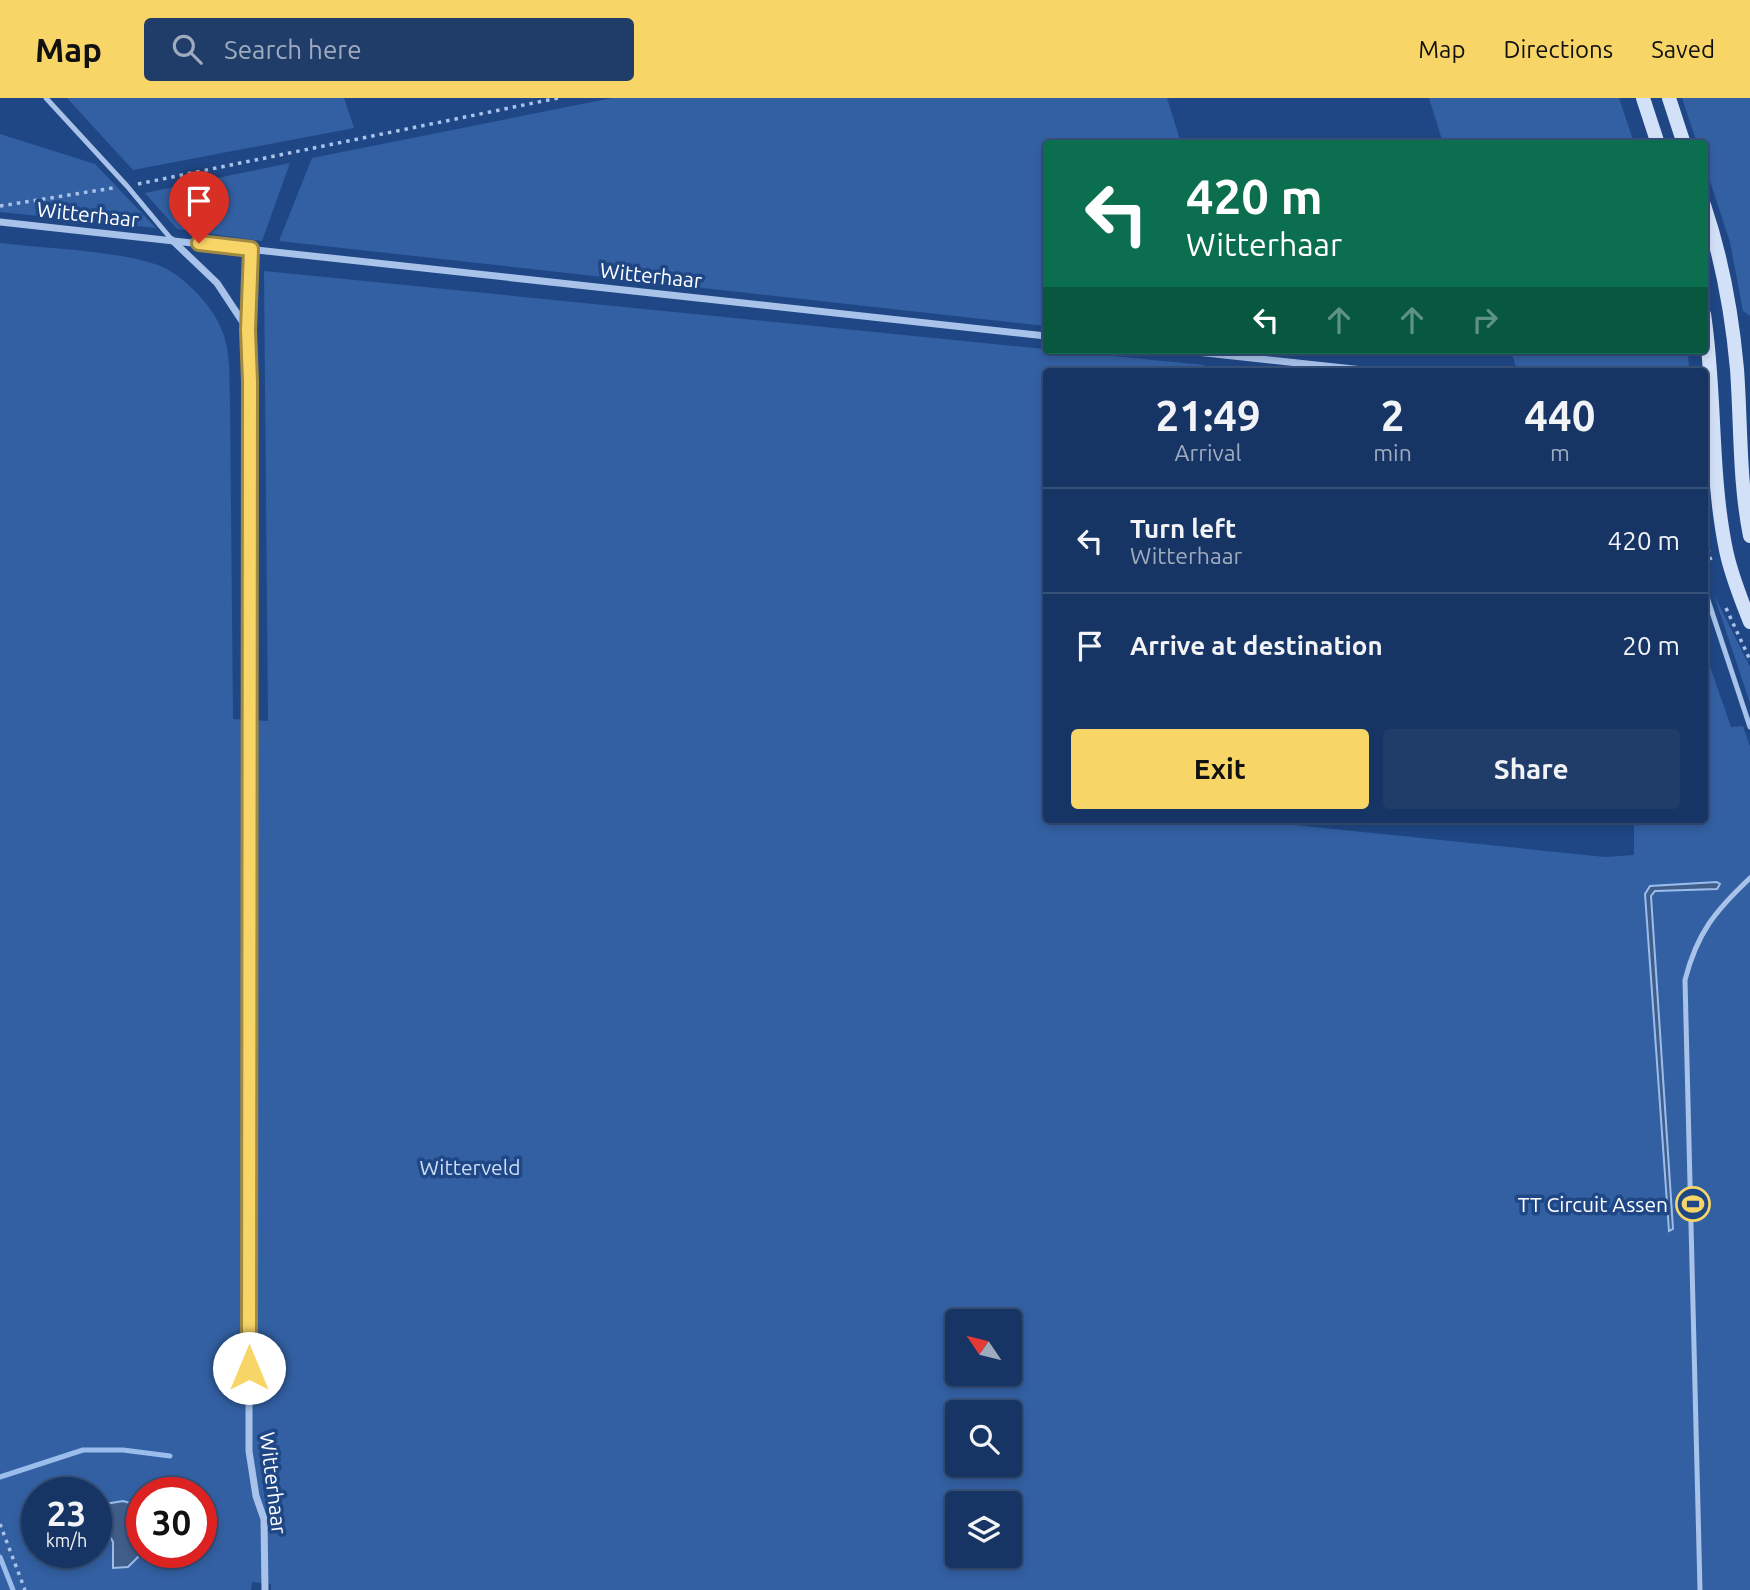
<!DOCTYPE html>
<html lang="en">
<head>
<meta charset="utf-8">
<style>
  body { margin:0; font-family:Ubuntu,sans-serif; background:#203d6a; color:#f1f3f6; height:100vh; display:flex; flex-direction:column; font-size:26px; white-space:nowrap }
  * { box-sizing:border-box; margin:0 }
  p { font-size:23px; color:#9eabbf }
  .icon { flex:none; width:38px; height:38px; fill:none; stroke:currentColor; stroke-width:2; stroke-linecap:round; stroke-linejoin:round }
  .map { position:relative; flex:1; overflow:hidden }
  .sheet { position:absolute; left:1043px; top:270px; width:665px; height:455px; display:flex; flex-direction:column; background:#173564; border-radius:7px; box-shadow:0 4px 10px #0003,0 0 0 2px #365078 }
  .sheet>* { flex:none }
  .hud { position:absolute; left:1043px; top:42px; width:665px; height:214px; border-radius:7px; box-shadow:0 4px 10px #0003,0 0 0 2px #365078; background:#0b6e4f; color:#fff; overflow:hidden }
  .needle { width:46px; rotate:305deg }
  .tools { position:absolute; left:945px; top:1211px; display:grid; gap:14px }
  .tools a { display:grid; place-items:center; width:77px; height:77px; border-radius:7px; background:#173564; box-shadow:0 4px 10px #0003,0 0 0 2px #365078; font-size:35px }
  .speed { position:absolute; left:21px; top:1379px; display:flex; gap:14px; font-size:35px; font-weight:700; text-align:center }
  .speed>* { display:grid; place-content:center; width:91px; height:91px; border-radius:50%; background:#173564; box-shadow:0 4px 10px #0003,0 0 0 2px #365078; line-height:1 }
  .speed small { font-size:18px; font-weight:400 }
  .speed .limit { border:10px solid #d22; background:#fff; color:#111 }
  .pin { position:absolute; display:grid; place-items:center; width:60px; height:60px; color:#fff; margin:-72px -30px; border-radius:50% 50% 50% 0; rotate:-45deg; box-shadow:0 0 7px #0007 }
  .pin .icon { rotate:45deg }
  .me { position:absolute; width:77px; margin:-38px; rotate:0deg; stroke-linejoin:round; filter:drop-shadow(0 0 5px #0008) }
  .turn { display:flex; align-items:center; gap:24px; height:147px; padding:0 28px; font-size:32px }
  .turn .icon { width:91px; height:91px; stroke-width:2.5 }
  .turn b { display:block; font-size:49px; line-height:60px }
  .lanes { display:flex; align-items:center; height:66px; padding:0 28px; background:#0003; justify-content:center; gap:35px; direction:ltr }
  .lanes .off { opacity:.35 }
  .eta { display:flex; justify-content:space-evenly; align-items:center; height:119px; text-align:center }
  .eta b { font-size:42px; font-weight:700; line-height:49px }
  .primary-button { display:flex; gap:14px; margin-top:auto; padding:14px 28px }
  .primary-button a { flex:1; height:80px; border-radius:7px; background:#f8d567; color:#111; font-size:28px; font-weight:700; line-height:80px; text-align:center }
  .primary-button a+a { background:#203d6a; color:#f1f3f6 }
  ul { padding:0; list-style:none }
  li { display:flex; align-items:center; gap:21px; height:105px; padding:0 28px; border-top:2px solid #365078 }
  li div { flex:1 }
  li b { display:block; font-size:26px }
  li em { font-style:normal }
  header { display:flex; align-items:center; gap:42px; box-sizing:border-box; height:98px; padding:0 35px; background:#f8d567; color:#111 }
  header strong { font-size:33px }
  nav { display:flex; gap:38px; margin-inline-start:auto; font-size:24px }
  .search { width:490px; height:63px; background:#203d6a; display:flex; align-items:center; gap:18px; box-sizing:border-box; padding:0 24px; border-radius:7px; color:#9eabbf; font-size:26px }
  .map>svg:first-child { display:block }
</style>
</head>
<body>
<header>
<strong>Map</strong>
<div class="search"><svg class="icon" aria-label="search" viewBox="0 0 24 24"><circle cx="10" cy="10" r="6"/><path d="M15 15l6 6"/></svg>Search here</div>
<nav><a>Map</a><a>Directions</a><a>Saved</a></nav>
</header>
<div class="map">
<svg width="1750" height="1492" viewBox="0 0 1750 1492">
  <rect width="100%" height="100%" fill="#1f4785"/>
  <!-- green -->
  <g fill="#3360a3" fill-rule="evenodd">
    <polygon points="67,0 344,0 354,30 133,72"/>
    <polygon points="612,0 1167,0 1181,45 1046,46 1046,228 279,143 312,60"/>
    <polygon points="1429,0 1619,0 1634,45 1443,45"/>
    <polygon points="1682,0 1750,0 1750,218 1743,213 1730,144 1705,68 1704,46 1697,45"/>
    <polygon points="0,36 95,66 156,130 0,114"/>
    <polygon points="290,65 262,143 177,131 145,95"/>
    <path d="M 0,145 C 48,151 114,152 158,167 C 183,176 215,210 223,235 C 231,257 229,281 230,304 L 233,621 L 268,623 L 264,173 L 1204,267 L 1204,273 L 1046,273 L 1046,721 L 1237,721 L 1605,759 L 1634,757 L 1634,721 L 1704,721 L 1705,554 L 1731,629 L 1743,628 L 1750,649 L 1750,1492 L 271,1492 L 271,1486 L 252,1484 L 251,1492 L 0,1492 ZM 957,1223 L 1010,1223 L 1010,1276 L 957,1276 ZM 957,1314 L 1010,1314 L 1010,1367 L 957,1367 ZM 37,1395 L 96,1395 L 96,1454 L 37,1454 ZM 142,1395 L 201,1395 L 201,1454 L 142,1454 ZM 957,1405 L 1010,1405 L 1010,1458 L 957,1458 Z"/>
    <polygon points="1511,252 1688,252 1689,273 1517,273"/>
    <polygon points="1714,497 1750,569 1750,605"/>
  </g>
  <!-- water -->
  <g fill="#415e8b" stroke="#9bbdeb" stroke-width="2">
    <polygon points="1717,784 1720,786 1717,791 1655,793 1651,798 1673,1131 1669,1133 1645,796 1650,788"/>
    <polygon points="123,1403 130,1405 142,1420 142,1454 156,1454 141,1456 128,1469 113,1470 113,1444 100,1420 105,1406"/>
  </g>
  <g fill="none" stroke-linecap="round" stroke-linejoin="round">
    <!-- stream -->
    <g stroke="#9bbdeb" stroke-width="5">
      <polyline points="0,1379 83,1352 123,1352 170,1358"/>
      <polyline points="0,1459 13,1492"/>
    </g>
    <!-- path -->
    <g stroke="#a8c2ea" stroke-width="3.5" stroke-dasharray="3.5 5" stroke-linecap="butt">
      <polyline points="138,86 558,0"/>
      <polyline points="0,108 113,90"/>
      <polyline points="1704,434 1711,463"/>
      <polyline points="1726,510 1750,562"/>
      <polyline points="0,1426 25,1492"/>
    </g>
    <!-- lane -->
    <g stroke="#a8c2ea" stroke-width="5">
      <polyline points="46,0 127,88 172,142"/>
      <polyline points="1704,376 1711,365"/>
      <polyline points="1704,490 1750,629"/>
      <path d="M 1700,1492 L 1685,882 C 1697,835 1715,813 1750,780"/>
    </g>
    <!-- street -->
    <g stroke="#a8c2ea" stroke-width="7">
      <polyline points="0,124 1046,238"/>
      <polyline points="172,142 217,185 248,232 250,283 249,1353 256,1398 264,1421 265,1492"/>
      <polyline points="248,231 251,151"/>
      <polyline points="1178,252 1372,273"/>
    </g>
    <!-- secondary -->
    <g stroke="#d3e1f8" stroke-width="14">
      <polyline points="1643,0 1658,46"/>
      <polyline points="1669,0 1684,46"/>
      <path d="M 1704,107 C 1722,160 1732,216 1737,271 C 1741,326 1739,383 1750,438"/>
      <path d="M 1704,216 C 1716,294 1710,375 1726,452 C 1731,477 1741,501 1750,524"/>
    </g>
  </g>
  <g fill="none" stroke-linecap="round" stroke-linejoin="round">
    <!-- route casing -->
    <g stroke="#a18a43" stroke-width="18">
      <polyline id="route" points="199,145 251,151 248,232 250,283 249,1270"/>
    </g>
    <!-- route -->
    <use href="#route" stroke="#f8d567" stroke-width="12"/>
  </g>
  <!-- icons -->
  <defs>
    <g id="stadium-ring" transform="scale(1.75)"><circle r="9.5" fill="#1f4785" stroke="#f8d567" stroke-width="1.5"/><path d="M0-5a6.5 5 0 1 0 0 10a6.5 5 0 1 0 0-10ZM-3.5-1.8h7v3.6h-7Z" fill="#f8d567"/></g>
  </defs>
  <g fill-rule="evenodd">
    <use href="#stadium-ring" x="1693" y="1106"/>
  </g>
  <g text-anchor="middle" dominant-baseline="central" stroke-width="7" stroke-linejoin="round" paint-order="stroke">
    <!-- street labels -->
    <g font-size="21" fill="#fff" stroke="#1f4785">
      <text transform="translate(88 116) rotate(6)">Witterhaar</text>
      <text transform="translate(651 177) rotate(6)">Witterhaar</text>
      <text transform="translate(274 1385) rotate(83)">Witterhaar</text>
    </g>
    <!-- park labels -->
    <g font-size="21" fill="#ccdef7" stroke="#1f4785">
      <text x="470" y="1069">Witterveld</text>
    </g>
    <!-- poi labels -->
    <g font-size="21" fill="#fff" stroke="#1f4785" text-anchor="end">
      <text x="1668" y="1106">TT Circuit Assen</text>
    </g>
  </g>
</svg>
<div class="tools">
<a><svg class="needle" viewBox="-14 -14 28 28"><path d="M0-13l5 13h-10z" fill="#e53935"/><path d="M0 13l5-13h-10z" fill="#9eabbf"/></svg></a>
<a><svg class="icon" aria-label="search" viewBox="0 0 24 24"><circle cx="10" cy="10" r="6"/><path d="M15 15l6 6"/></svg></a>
<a><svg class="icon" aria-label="layers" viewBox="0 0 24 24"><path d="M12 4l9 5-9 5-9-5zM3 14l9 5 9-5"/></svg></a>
</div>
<div class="speed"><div>23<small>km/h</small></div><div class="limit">30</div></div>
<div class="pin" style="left:199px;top:145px;background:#d93025"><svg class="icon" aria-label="arrive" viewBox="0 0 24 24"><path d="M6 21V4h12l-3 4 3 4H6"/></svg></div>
<svg class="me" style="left:249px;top:1270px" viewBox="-20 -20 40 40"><circle r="19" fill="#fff"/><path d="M0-13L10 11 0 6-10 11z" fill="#f8d567"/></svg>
<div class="hud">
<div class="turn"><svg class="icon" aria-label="left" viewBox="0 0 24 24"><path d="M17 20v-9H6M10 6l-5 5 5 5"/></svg><div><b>420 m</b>Witterhaar</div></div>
<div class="lanes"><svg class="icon" aria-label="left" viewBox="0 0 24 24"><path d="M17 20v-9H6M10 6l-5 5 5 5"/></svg><svg class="icon off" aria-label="ahead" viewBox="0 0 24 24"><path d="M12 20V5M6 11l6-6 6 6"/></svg><svg class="icon off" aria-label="ahead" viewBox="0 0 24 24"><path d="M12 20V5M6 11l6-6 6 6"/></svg><svg class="icon off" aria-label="right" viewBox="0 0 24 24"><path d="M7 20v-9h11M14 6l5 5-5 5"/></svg></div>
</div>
<section class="sheet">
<div class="eta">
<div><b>21:49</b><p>Arrival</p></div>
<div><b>2</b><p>min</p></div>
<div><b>440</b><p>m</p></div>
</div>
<ul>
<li><svg class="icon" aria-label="left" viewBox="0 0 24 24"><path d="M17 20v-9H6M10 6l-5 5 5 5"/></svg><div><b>Turn left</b><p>Witterhaar</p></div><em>420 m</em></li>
<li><svg class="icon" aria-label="arrive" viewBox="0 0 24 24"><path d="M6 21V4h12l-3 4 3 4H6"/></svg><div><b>Arrive at destination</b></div><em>20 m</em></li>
</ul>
<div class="primary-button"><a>Exit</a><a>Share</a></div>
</section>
</div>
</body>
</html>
